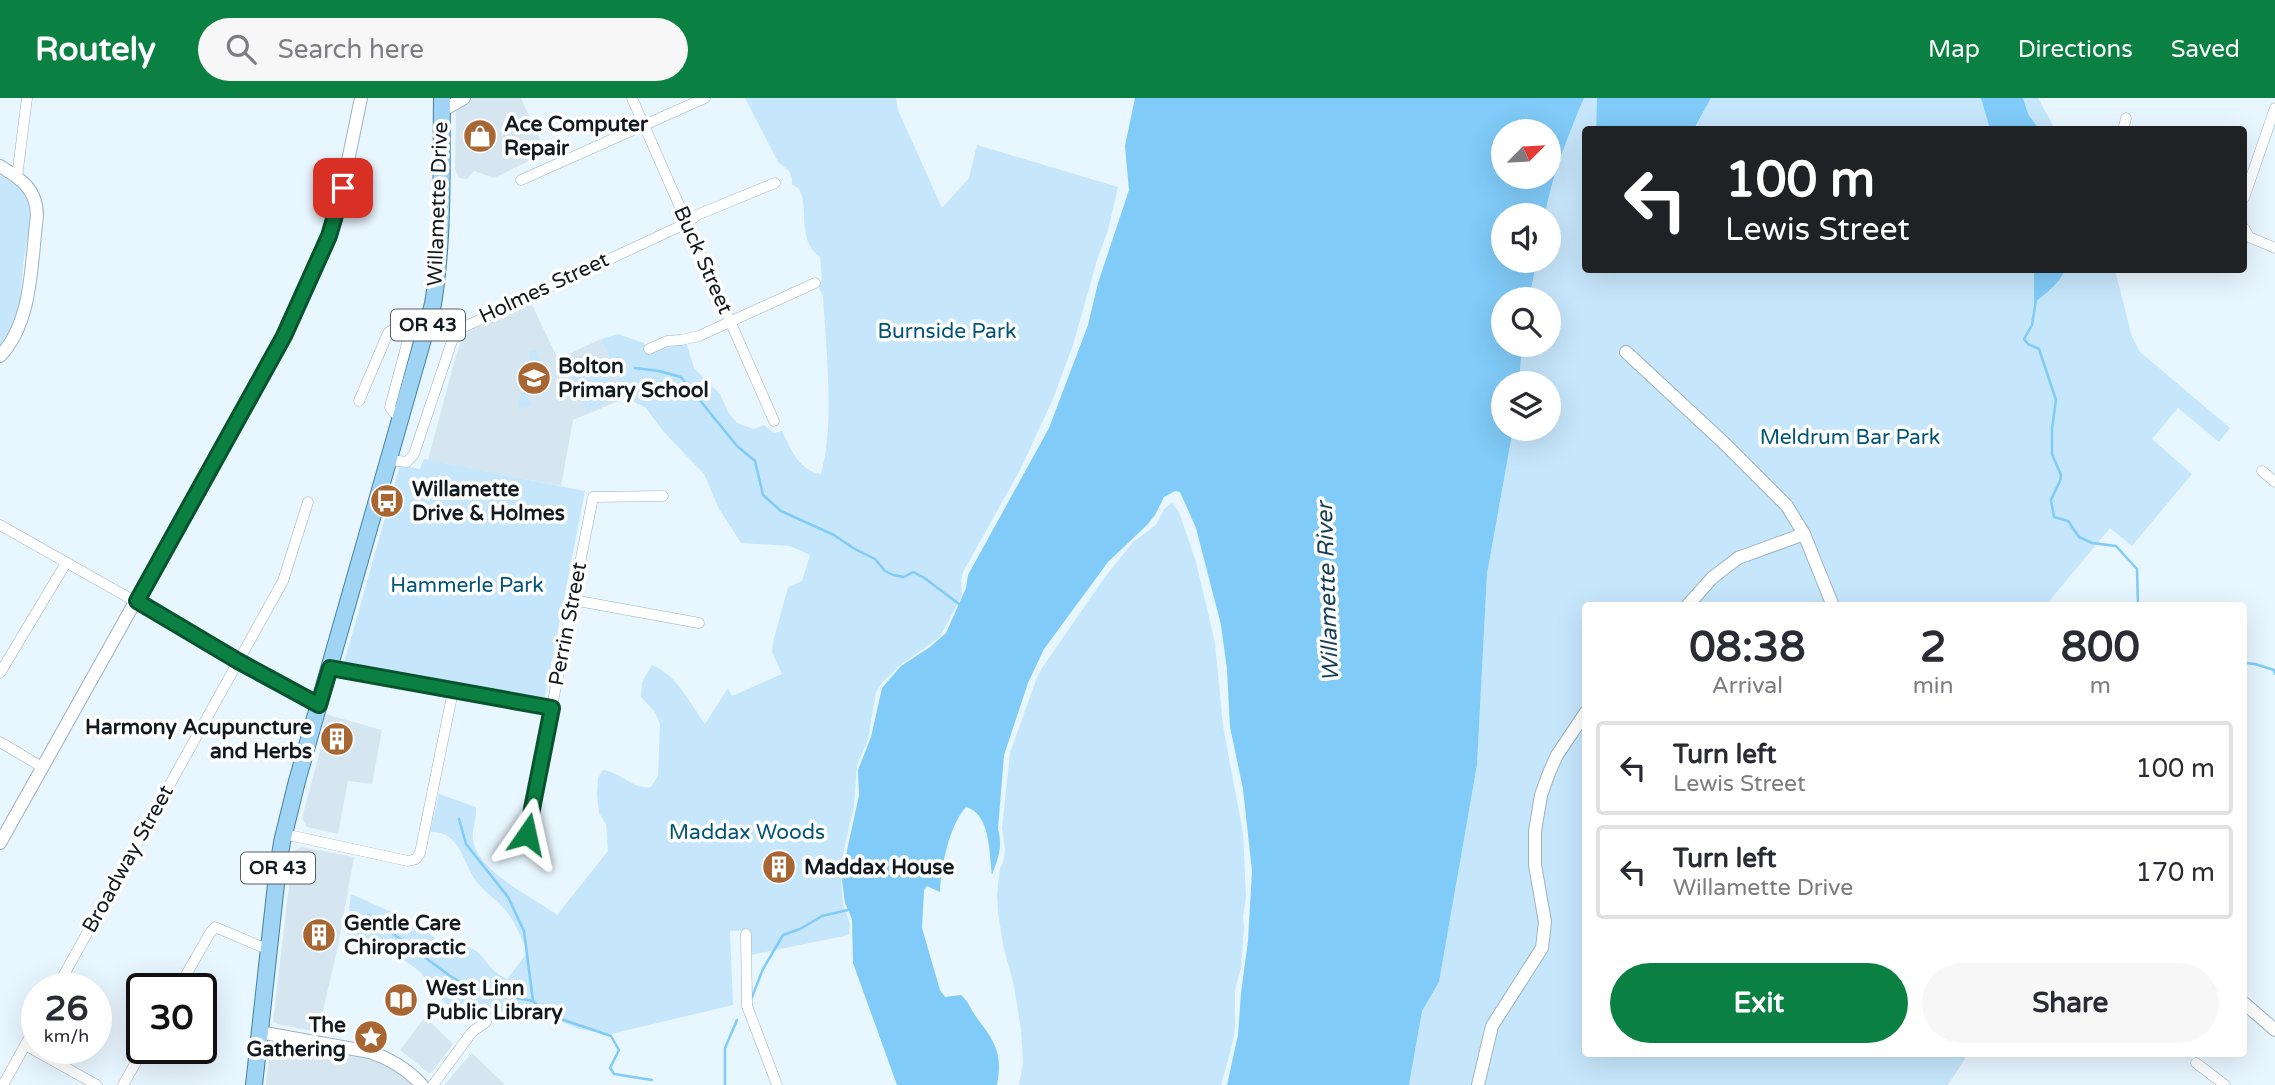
<!DOCTYPE html>
<html lang="en">
<head>
<meta charset="utf-8">
<style>
  body { margin:0; font-family:"Varela Round",sans-serif; background:#f7f7f7; color:#2b2b33; height:100vh; display:flex; flex-direction:column; font-size:26px; white-space:nowrap }
  * { box-sizing:border-box; margin:0 }
  p { font-size:23px; color:#7c7c81 }
  .icon { flex:none; width:38px; height:38px; fill:none; stroke:currentColor; stroke-width:2; stroke-linecap:round; stroke-linejoin:round }
  .map { position:relative; flex:1; overflow:hidden }
  .details { position:absolute; left:1582px; top:504px; width:665px; height:455px; display:flex; flex-direction:column; background:#fff; border-radius:7px; box-shadow:0 7px 28px #0002 }
  .details>* { flex:none }
  .top-card { position:absolute; left:1582px; top:28px; width:665px; height:147px; border-radius:7px; box-shadow:0 7px 28px #0002; background:#202124; color:#fff; overflow:hidden }
  .needle { width:46px; rotate:66deg }
  .controls { position:absolute; left:1491px; top:21px; display:grid; gap:14px }
  .controls a { display:grid; place-items:center; width:70px; height:70px; border-radius:50%; background:#fff; box-shadow:0 7px 28px #0002; font-size:35px }
  .speed { position:absolute; left:21px; top:875px; display:flex; gap:14px; font-size:35px; font-weight:700; text-align:center }
  .speed>* { display:grid; place-content:center; width:91px; height:91px; border-radius:50%; background:#fff; box-shadow:0 7px 28px #0002; line-height:1 }
  .speed small { font-size:18px; font-weight:400 }
  .speed .limit { border:4px solid #111; border-radius:10px; background:#fff; color:#111 }
  .pin { position:absolute; display:grid; place-items:center; width:60px; height:60px; color:#fff; margin:-30px; border-radius:14px; box-shadow:0 4px 10px #0006 }
  .me { position:absolute; width:77px; margin:-38px; rotate:11deg; stroke-linejoin:round; filter:drop-shadow(0 0 5px #0008) }
  .turn { display:flex; align-items:center; gap:24px; height:147px; padding:0 28px; font-size:32px }
  .turn .icon { width:91px; height:91px; stroke-width:2.5 }
  .turn b { display:block; font-size:49px; line-height:60px }
  .eta { display:flex; justify-content:space-evenly; align-items:center; height:119px; text-align:center }
  .eta b { font-size:42px; font-weight:700; line-height:49px }
  .button { display:flex; gap:14px; margin-top:auto; padding:14px 28px }
  .button a { flex:1; height:80px; border-radius:42px; background:#0b8043; color:#fff; font-size:28px; font-weight:700; line-height:80px; text-align:center }
  .button a+a { background:#f7f7f7; color:#2b2b33 }
  ul { padding:0; list-style:none }
  li { display:flex; align-items:center; gap:21px; height:94px; margin:0 14px 10px; padding:0 14px; border:4px solid #e1e1e2; border-radius:7px }
  li div { flex:1 }
  li b { display:block; font-size:26px }
  li em { font-style:normal }
  header { display:flex; align-items:center; gap:42px; box-sizing:border-box; height:98px; padding:0 35px; background:#0b8043; color:#fff }
  header strong { font-size:33px }
  nav { display:flex; gap:38px; margin-inline-start:auto; font-size:24px }
  .search { width:490px; height:63px; background:#f7f7f7; display:flex; align-items:center; gap:18px; box-sizing:border-box; padding:0 24px; border-radius:38px; color:#7c7c81; font-size:26px }
  .map>svg:first-child { display:block }
</style>
</head>
<body>
<header>
<strong>Routely</strong>
<div class="search"><svg class="icon" aria-label="search" viewBox="0 0 24 24"><circle cx="10" cy="10" r="6"/><path d="M15 15l6 6"/></svg>Search here</div>
<nav><a>Map</a><a>Directions</a><a>Saved</a></nav>
</header>
<div class="map">
<svg width="2275" height="987" viewBox="0 0 2275 987">
  <rect width="100%" height="100%" fill="#e8f6ff"/>
  <!-- built -->
  <g fill="#d5e6f1">
    <polygon points="473,0 521,0 541,44 543,52 541,57 494,80 474,73 467,81 459,80 455,71 456,12 464,4"/>
    <polygon points="531,205 558,261 601,241 626,300 573,322 561,388 428,362 455,261 462,242 468,234"/>
    <polygon points="325,616 382,632 372,686 348,683 338,736 307,729 302,720 321,649 320,645"/>
    <polygon points="302,749 354,759 338,848 318,934 281,927 273,924 291,771 294,753"/>
    <polygon points="425,919 453,946 432,974 429,975 400,952"/>
    <polygon points="279,949 375,961 392,969 412,987 266,987 269,960 271,954"/>
    <polygon points="472,955 504,986 504,987 444,987"/>
  </g>
  <!-- green -->
  <g fill="#c6e6fb">
    <path d="M 745,0 L 896,0 L 898,12 L 942,110 L 969,80 L 977,47 L 1118,89 L 1108,132 L 1097,162 L 1073,247 L 1053,301 L 1020,372 L 963,474 L 961,483 L 962,497 L 940,539 L 899,568 L 882,585 L 876,594 L 868,641 L 857,667 L 854,708 L 844,751 L 841,783 L 843,807 L 850,825 L 849,837 L 751,857 L 749,832 L 730,833 L 733,907 L 611,936 L 579,931 L 528,910 L 503,912 L 497,921 C 470,922 454,917 436,895 C 430,888 426,879 419,873 C 400,857 376,848 351,843 L 346,834 L 351,796 L 416,825 L 447,850 C 486,841 479,869 507,881 L 528,854 C 521,841 516,825 507,814 C 498,802 485,795 476,783 C 463,765 460,732 430,734 L 439,696 L 476,709 C 477,721 470,733 474,747 C 485,778 532,798 557,817 L 608,753 L 606,726 L 599,715 L 597,697 L 598,680 L 603,672 C 620,674 634,692 651,689 L 658,678 L 660,626 L 655,614 L 641,599 L 642,584 L 652,567 C 678,578 689,604 705,626 L 728,590 L 732,598 L 782,576 L 772,554 L 773,544 L 788,489 L 802,483 L 810,457 L 790,448 L 741,445 L 718,409 L 704,376 L 663,333 L 646,310 L 626,300 L 601,241 L 618,236 L 644,245 L 649,255 L 686,244 L 694,270 L 720,296 L 728,314 L 737,325 L 754,331 L 764,327 L 774,335 L 782,333 C 790,350 799,373 821,376 C 835,326 826,251 823,198 L 818,188 L 822,182 L 820,159 C 792,139 815,94 792,87 L 792,80 L 789,73 L 778,64 Z"/>
    <path d="M 1584,0 L 1597,0 L 1596,31 L 1586,32 L 1586,172 L 2115,172 L 2132,239 L 2140,254 L 2230,330 L 2219,344 L 2178,310 L 2152,341 L 2192,376 L 2132,448 L 2110,430 L 2046,507 L 1586,508 L 1586,956 L 1968,956 L 1948,987 L 1409,987 L 1422,913 L 1439,884 L 1477,667 L 1487,476 L 1513,331 L 1549,331 L 1549,285 L 1519,285 L 1522,247 L 1549,247 L 1549,201 L 1529,201 L 1537,163 L 1549,163 L 1549,117 L 1545,117 C 1552,77 1568,38 1584,0 Z"/>
    <polygon points="1711,0 2038,0 2055,31 1694,32"/>
    <polygon points="0,77 26,94 32,111 23,168 19,216 0,254"/>
    <polygon points="531,252 537,253 542,264 540,291 528,300 532,306 528,309 518,310"/>
    <polygon points="602,265 617,299 587,314 572,278"/>
    <polygon points="424,361 585,393 544,603 344,565 400,367 420,371"/>
    <polygon points="1172,405 1179,414 1196,464 1215,545 1223,628 1243,735 1246,798 1243,819 1244,829 1241,869 1235,893 1235,931 1232,947 1221,987 1019,987 1023,965 1021,932 1014,888 1003,847 998,814 997,796 1000,770 1003,765 1005,752 1002,730 1010,655 1036,582 1042,570 1105,479 1133,444 1156,427 1164,411"/>
  </g>
  <!-- water -->
  <g fill="#80cbf8" fill-rule="evenodd">
    <path d="M 1135,0 L 1584,0 C 1568,38 1552,77 1545,117 L 1503,117 L 1503,163 L 1537,163 L 1529,201 L 1503,201 L 1503,247 L 1522,247 L 1519,285 L 1503,285 L 1503,331 L 1513,331 L 1487,476 L 1477,667 L 1439,884 L 1422,913 L 1409,987 L 1227,987 L 1238,937 L 1241,895 L 1248,843 L 1252,773 L 1243,691 L 1230,629 L 1227,571 L 1221,527 L 1196,430 L 1180,394 L 1175,393 L 1164,399 L 1155,417 L 1147,427 L 1108,464 L 1044,551 L 1028,585 L 1004,657 L 998,731 C 1003,750 998,760 992,777 C 989,756 991,716 966,709 C 949,728 941,768 940,794 L 927,788 L 924,792 L 922,830 L 940,892 L 945,899 L 961,897 C 970,905 970,911 977,920 C 995,944 1003,955 997,987 L 897,987 L 853,865 L 852,821 L 845,805 L 842,782 L 845,762 L 859,697 L 858,672 L 871,639 L 882,590 L 901,568 L 930,549 L 946,535 L 966,490 L 968,477 L 1049,330 L 1088,227 L 1098,185 L 1129,92 L 1125,48 ZM 1549,33 L 1549,79 L 1503,79 L 1503,33 Z"/>
    <polygon points="1597,0 1711,0 1694,31 1596,32"/>
    <polygon points="1981,0 2023,0 2028,16 2039,31 1990,31"/>
    <path d="M 2034,172 L 2065,172 C 2059,186 2046,195 2034,205 Z"/>
  </g>
  <g fill="none" stroke-linecap="round" stroke-linejoin="round">
    <!-- stream -->
    <g stroke="#80cbf8" stroke-width="2.5">
      <polyline points="2036,202 2032,227 2024,241 2028,246 2039,251 2056,302 2052,331 2052,356 2061,377 2060,383 2051,402 2054,419 2068,423 2079,439 2092,445 2116,448 2137,471 2138,508"/>
      <polyline points="635,270 659,273 681,279 737,348 755,363 763,397 781,413 834,437 853,450 875,461 885,473 893,477 904,479 913,474 923,479 959,506"/>
      <polyline points="2244,565 2255,566 2274,572 2275,576"/>
      <polyline points="459,721 466,746 508,799 524,833 533,903"/>
      <polyline points="368,817 450,878 473,891"/>
      <polyline points="500,897 533,903 549,917 611,938 619,952 610,970 614,976 652,982"/>
      <polyline points="752,899 763,871 783,837 800,831 822,818 848,812"/>
      <polyline points="725,987 725,950 737,922"/>
    </g>
    <!-- minor casing -->
    <g stroke="#9db2c0" stroke-width="11">
      <g id="minor">
        <polyline points="632,0 774,323"/>
        <polyline points="2123,32 2126,20"/>
        <polyline points="17,79 27,0"/>
        <polyline points="521,82 705,0"/>
        <polyline points="2244,100 2275,10"/>
        <polyline points="2244,130 2249,139 2275,150"/>
        <polyline points="649,251 667,243 681,242 699,238 815,185"/>
        <polyline points="359,303 388,235 400,226 406,228 409,238 390,309 394,315 402,317"/>
        <polyline points="390,362 407,364 414,356 452,243 462,230 687,125 697,117 775,85"/>
        <polyline points="2262,373 2275,384"/>
        <polyline points="0,427 319,607"/>
        <polyline points="573,502 699,525"/>
        <polyline points="330,570 552,610"/>
        <polyline points="0,575 66,465"/>
        <polyline points="0,644 42,669"/>
        <polyline points="284,736 408,763 416,761 420,755 453,593"/>
        <polyline points="527,736 593,399 663,398"/>
        <polyline points="746,836 747,908 777,987"/>
        <polyline points="56,891 283,483 308,404"/>
        <polyline points="178,891 210,835 215,829 269,852"/>
        <polyline points="25,947 97,987"/>
        <polyline points="2196,965 2225,987"/>
        <polyline points="3,987 37,926"/>
        <polyline points="123,987 144,950"/>
        <polyline points="433,987 472,934 486,924"/>
      </g>
    </g>
    <!-- tertiary casing -->
    <g stroke="#9db2c0" stroke-width="14">
      <g id="tertiary">
        <polyline points="442,13 464,0"/>
        <path d="M 0,68 C 21,81 37,91 37,118 C 31,163 33,224 0,258"/>
        <polyline points="1626,254 1724,345 1787,408 1804,436 1833,508"/>
        <polyline points="1687,508 1712,480 1738,460 1804,436"/>
        <polyline points="0,745 284,238 336,121 361,0"/>
        <polyline points="2244,905 2275,932"/>
        <path d="M 259,934 L 370,954 C 391,961 407,971 422,987"/>
        <polyline points="1478,987 1492,928 1542,850 1545,824 1535,767 1535,733 1541,697 1549,675 1557,657 1586,614"/>
      </g>
    </g>
    <!-- primary casing -->
    <g stroke="#4581a4" stroke-width="18">
      <path id="primary" d="M 254,987 L 277,777 L 282,744 L 297,683 L 433,206 C 444,138 441,69 442,0"/>
    </g>
    <!-- minor -->
    <use href="#minor" stroke="#fff" stroke-width="10"/>
    <!-- tertiary -->
    <use href="#tertiary" stroke="#fff" stroke-width="12"/>
    <!-- primary -->
    <use href="#primary" stroke="#a0d4f4" stroke-width="16"/>
  </g>
  <g fill="none" stroke-linecap="round" stroke-linejoin="round">
    <!-- route casing -->
    <g stroke="#07532c" stroke-width="18">
      <polyline id="route" points="343,90 329,138 284,238 137,503 238,563 319,607 330,570 552,610 527,736"/>
    </g>
    <!-- route -->
    <use href="#route" stroke="#0b8043" stroke-width="12"/>
  </g>
  <!-- icons -->
  <defs>
    <g id="shop-disc" transform="scale(1.75)"><circle r="9.5" fill="#a86632" stroke="#fff"/><path d="M-5-2.5h2.3a2.7 3.5 0 0 1 5.4 0H5L5.5 6h-11ZM-1.5-2.5h3a1.5 2.3 0 0 0-3 0Z" fill="#fff"/></g>
    <g id="school-disc" transform="scale(1.75)"><circle r="9.5" fill="#a86632" stroke="#fff"/><path d="M0-5L7-2L0 1L-7-2ZM-4 1L0 2.5L4 1V4Q0 6-4 4Z" fill="#fff"/></g>
    <g id="bus-disc" transform="scale(1.75)"><circle r="9.5" fill="#a86632" stroke="#fff"/><path d="M-5-6H5V4H4V6H2V4H-2V6H-4V4H-5ZM-3.5-4V0h7V-4ZM-3.5 1.2v1.5H-2V1.2ZM2 1.2v1.5H3.5V1.2Z" fill="#fff"/></g>
    <g id="building-disc" transform="scale(1.75)"><circle r="9.5" fill="#a86632" stroke="#fff"/><path d="M-4-6H4V6H1V3H-1V6H-4ZM-2.5-4.3h1.7v1.8h-1.7ZM.8-4.3h1.7v1.8H.8ZM-2.5-1h1.7V.8h-1.7ZM.8-1h1.7V.8H.8Z" fill="#fff"/></g>
    <g id="library-disc" transform="scale(1.75)"><circle r="9.5" fill="#a86632" stroke="#fff"/><path d="M-6-4Q-3-5.5-.7-3.5V5Q-3 3-6 4ZM6-4Q3-5.5 .7-3.5V5Q3 3 6 4Z" fill="#fff"/></g>
    <g id="sight-disc" transform="scale(1.75)"><circle r="9.5" fill="#a86632" stroke="#fff"/><path d="M0-6L1.8-2.2L6-1.7L2.9 1.2L3.7 5.4L0 3.3L-3.7 5.4L-2.9 1.2L-6-1.7L-1.8-2.2Z" fill="#fff"/></g>
  </defs>
  <g fill-rule="evenodd">
    <use href="#shop-disc" x="480" y="38"/>
    <use href="#school-disc" x="534" y="280"/>
    <use href="#bus-disc" x="387" y="403"/>
    <use href="#building-disc" x="337" y="641"/>
    <use href="#building-disc" x="779" y="769"/>
    <use href="#building-disc" x="319" y="837"/>
    <use href="#library-disc" x="401" y="902"/>
    <use href="#sight-disc" x="371" y="939"/>
  </g>
  <g text-anchor="middle" dominant-baseline="central" stroke-width="7" stroke-linejoin="round" paint-order="stroke">
    <!-- shield labels -->
    <g fill="#fff" stroke="#595f62" stroke-width="2">
      <rect x="391" y="211.5" width="74" height="31" rx="5"/>
      <rect x="241" y="754.5" width="74" height="31" rx="5"/>
    </g>
    <g font-size="19" font-weight="bold" fill="#121a1f">
      <text x="428" y="227">OR 43</text>
      <text x="278" y="770">OR 43</text>
    </g>
    <!-- poi labels -->
    <g font-size="21" font-weight="bold" fill="#121a1f" stroke="#fff" text-anchor="start">
      <text x="504" y="26">Ace Computer<tspan x="504" dy="24">Repair</tspan></text>
      <text x="558" y="268">Bolton<tspan x="558" dy="24">Primary School</tspan></text>
      <text x="412" y="391">Willamette<tspan x="412" dy="24">Drive &amp; Holmes</tspan></text>
      <text x="312" y="629" text-anchor="end">Harmony Acupuncture<tspan x="312" dy="24">and Herbs</tspan></text>
      <text x="804" y="769">Maddax House</text>
      <text x="344" y="825">Gentle Care<tspan x="344" dy="24">Chiropractic</tspan></text>
      <text x="426" y="890">West Linn<tspan x="426" dy="24">Public Library</tspan></text>
      <text x="346" y="927" text-anchor="end">The<tspan x="346" dy="24">Gathering</tspan></text>
    </g>
    <!-- street labels -->
    <g font-size="21" fill="#121a1f" stroke="#fff">
      <text transform="translate(438 106) rotate(-88)">Willamette Drive</text>
      <text transform="translate(703 162) rotate(66)">Buck Street</text>
      <text transform="translate(544 190) rotate(-25)">Holmes Street</text>
      <text transform="translate(568 526) rotate(-79)">Perrin Street</text>
      <text transform="translate(128 761) rotate(-61)">Broadway Street</text>
    </g>
    <!-- park labels -->
    <g font-size="21" fill="#005478" stroke="#fff">
      <text x="947" y="233">Burnside Park</text>
      <text x="1850" y="339">Meldrum Bar Park</text>
      <text x="467" y="487">Hammerle Park</text>
      <text x="747" y="734">Maddax Woods</text>
    </g>
    <!-- water labels -->
    <g font-size="23" font-style="italic" fill="#153f56" stroke="#fff">
      <text transform="translate(1328 494) rotate(-92)">Willamette River</text>
    </g>
  </g>
</svg>
<div class="controls">
<a><svg class="needle" viewBox="-14 -14 28 28"><path d="M0-13l5 13h-10z" fill="#e53935"/><path d="M0 13l5-13h-10z" fill="#7c7c81"/></svg></a>
<a><svg class="icon" aria-label="sound" viewBox="0 0 24 24"><path d="M4 9h4l5-4v14l-5-4H4zM17 9q2 3 0 6"/></svg></a>
<a><svg class="icon" aria-label="search" viewBox="0 0 24 24"><circle cx="10" cy="10" r="6"/><path d="M15 15l6 6"/></svg></a>
<a><svg class="icon" aria-label="layers" viewBox="0 0 24 24"><path d="M12 4l9 5-9 5-9-5zM3 14l9 5 9-5"/></svg></a>
</div>
<div class="speed"><div>26<small>km/h</small></div><div class="limit">30</div></div>
<div class="pin" style="left:343px;top:90px;background:#d93025"><svg class="icon" aria-label="arrive" viewBox="0 0 24 24"><path d="M6 21V4h12l-3 4 3 4H6"/></svg></div>
<svg class="me" style="left:527px;top:736px" viewBox="-20 -20 40 40"><path d="M0-17L14 15 0 8-14 15z" fill="#0b8043" stroke="#fff" stroke-width="4"/></svg>
<div class="top-card">
<div class="turn"><svg class="icon" aria-label="left" viewBox="0 0 24 24"><path d="M17 20v-9H6M10 6l-5 5 5 5"/></svg><div><b>100 m</b>Lewis Street</div></div>
</div>
<section class="details">
<div class="eta">
<div><b>08:38</b><p>Arrival</p></div>
<div><b>2</b><p>min</p></div>
<div><b>800</b><p>m</p></div>
</div>
<ul>
<li><svg class="icon" aria-label="left" viewBox="0 0 24 24"><path d="M17 20v-9H6M10 6l-5 5 5 5"/></svg><div><b>Turn left</b><p>Lewis Street</p></div><em>100 m</em></li>
<li><svg class="icon" aria-label="left" viewBox="0 0 24 24"><path d="M17 20v-9H6M10 6l-5 5 5 5"/></svg><div><b>Turn left</b><p>Willamette Drive</p></div><em>170 m</em></li>
</ul>
<div class="button"><a>Exit</a><a>Share</a></div>
</section>
</div>
</body>
</html>
